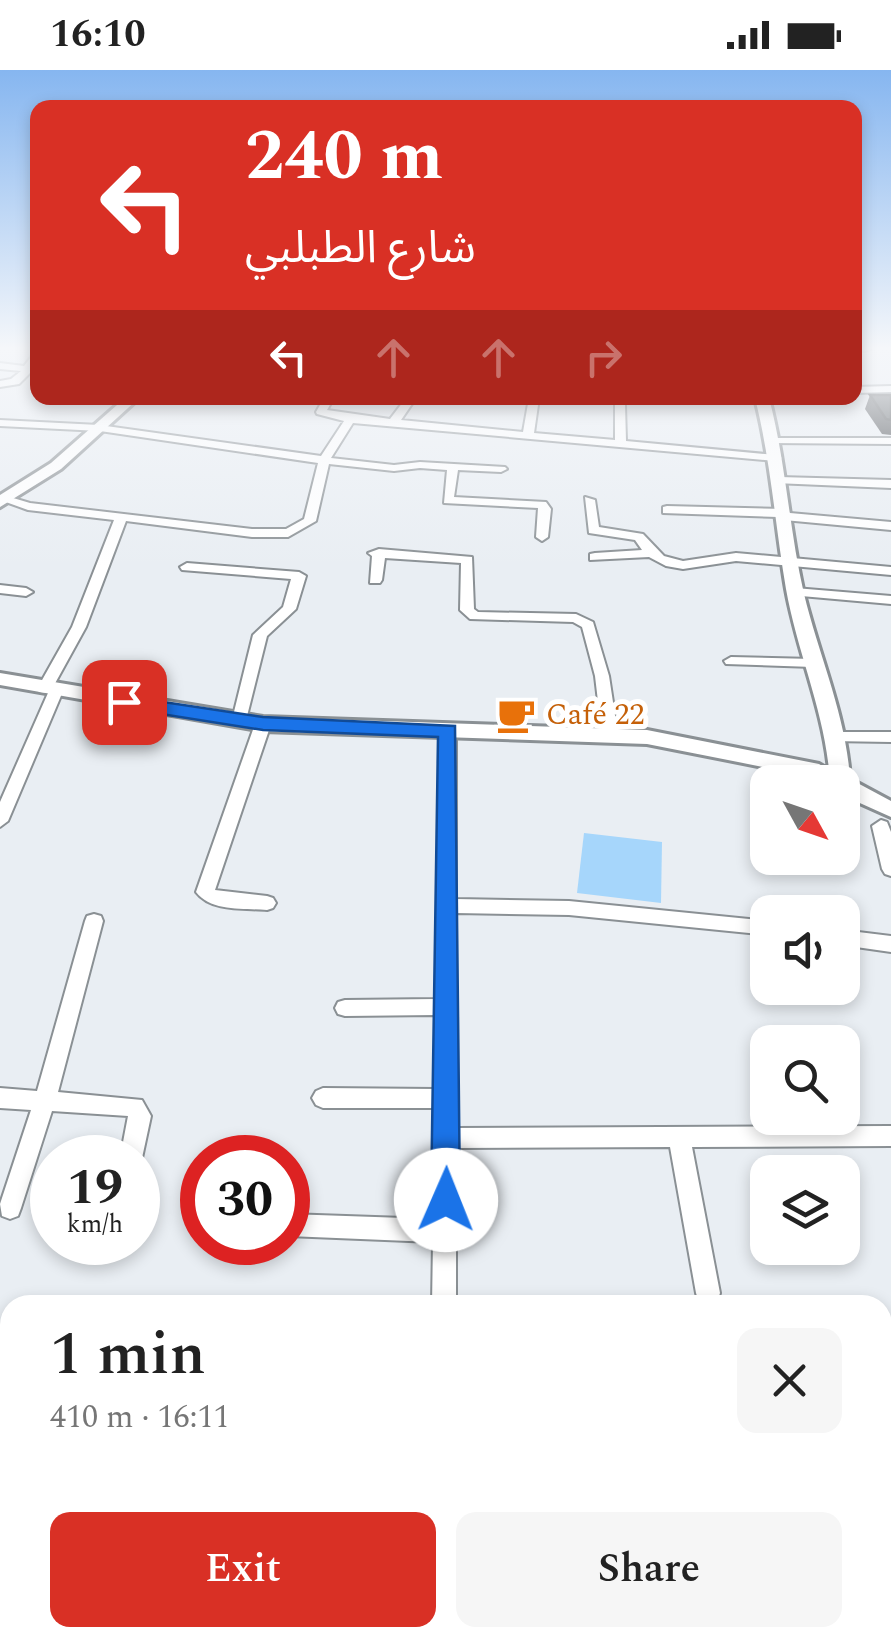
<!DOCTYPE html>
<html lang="en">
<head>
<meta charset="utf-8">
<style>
  body { margin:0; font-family:Spectral,"Noto Sans Arabic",serif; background:#f6f6f6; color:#222; height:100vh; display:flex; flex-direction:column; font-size:38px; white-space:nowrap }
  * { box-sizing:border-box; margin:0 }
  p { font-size:32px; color:#767676 }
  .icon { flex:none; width:55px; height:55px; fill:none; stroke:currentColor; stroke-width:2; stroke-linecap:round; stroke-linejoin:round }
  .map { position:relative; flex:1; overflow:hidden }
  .sheet { position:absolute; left:0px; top:1225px; width:892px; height:352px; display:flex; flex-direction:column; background:#fff; border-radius:30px 30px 0 0; box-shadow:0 5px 15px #0003 }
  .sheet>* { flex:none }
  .guide { position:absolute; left:30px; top:30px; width:832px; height:305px; border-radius:20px; box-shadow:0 5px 15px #0003; background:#d93025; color:#fff; overflow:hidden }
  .needle { width:65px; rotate:130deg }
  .fabs { position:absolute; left:750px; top:695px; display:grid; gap:20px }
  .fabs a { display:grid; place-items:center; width:110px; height:110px; border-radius:20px; background:#fff; box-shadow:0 5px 15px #0003; font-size:50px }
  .speed { position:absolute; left:30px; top:1065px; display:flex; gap:20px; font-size:50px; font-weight:700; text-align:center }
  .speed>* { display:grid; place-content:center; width:130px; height:130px; border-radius:50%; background:#fff; box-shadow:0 5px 15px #0003; line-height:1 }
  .speed small { font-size:25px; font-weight:400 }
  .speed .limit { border:15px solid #d22; background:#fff; color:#111 }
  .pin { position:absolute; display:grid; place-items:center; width:85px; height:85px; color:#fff; margin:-42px; border-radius:20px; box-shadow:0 5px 15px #0006 }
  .me { position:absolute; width:110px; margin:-55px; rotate:1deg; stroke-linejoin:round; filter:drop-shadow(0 0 8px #0008) }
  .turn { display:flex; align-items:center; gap:35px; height:210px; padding:0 50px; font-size:45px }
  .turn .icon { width:130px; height:130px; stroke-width:2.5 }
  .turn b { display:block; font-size:70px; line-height:85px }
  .lanes { display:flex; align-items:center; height:95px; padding:0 50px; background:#0003; justify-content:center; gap:50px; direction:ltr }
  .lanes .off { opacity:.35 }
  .round { display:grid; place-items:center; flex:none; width:105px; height:105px; border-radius:20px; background:#f6f6f6 }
  .overview { display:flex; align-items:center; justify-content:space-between; height:170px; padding:0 50px }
  h1 { font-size:60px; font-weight:600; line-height:75px }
  .cta { display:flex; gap:20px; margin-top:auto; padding:20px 50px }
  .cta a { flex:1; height:115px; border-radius:20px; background:#d93025; color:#fff; font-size:40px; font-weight:600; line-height:115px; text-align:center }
  .cta a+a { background:#f6f6f6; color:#222 }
  .status { display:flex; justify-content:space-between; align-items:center; height:70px; padding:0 50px; background:#fff; direction:ltr }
  .status svg { height:28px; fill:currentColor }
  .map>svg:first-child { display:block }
</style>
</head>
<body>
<div class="status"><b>16:10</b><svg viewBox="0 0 49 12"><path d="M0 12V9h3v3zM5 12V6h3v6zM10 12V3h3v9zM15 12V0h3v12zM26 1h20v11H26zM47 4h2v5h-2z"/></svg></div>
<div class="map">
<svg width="891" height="1577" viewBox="0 0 891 1577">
  <rect width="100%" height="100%" fill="#e9eef3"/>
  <!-- green -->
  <polygon fill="#a6d6fb" points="584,763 662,772 661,833 577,823"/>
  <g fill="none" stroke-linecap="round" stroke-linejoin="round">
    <!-- minor casing -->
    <g stroke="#8a9094" stroke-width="4">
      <g id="minor">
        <polygon points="859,276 869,276 871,279 863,281"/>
        <polygon points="38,278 38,290 34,297 38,298 38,302 30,303 19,314 0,317 0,311 11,309 21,301 0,299 0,293 24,296"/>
        <polygon points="891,316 891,322 855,323 855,317"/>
        <polygon points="324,328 334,328 327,340 390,349 406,328 416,328 401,350 523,362 529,328 539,328 534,363 615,370 615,335 620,332 625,335 626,371 776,385 782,388 776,391 353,353 331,388 394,395 420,392 505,397 507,399 501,402 458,400 454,427 546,432 551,439 548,467 542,471 536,467 538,438 444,433 447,400 420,398 394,401 329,394 316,451 288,467 252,467 126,451 86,557 53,617 61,618 63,621 8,751 0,757 0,732 48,623 39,622 37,619 72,557 114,450 28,440 3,431 3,425 30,433 252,459 286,459 304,449 318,393 100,361 0,356 0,350 99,355 321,386 344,351 317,344 316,342"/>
        <polygon points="773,368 891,368 891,374 769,373 769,369"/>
        <polygon points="779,407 891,410 891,418 775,413 775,409"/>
        <polygon points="585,427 595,430 599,457 643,464 664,486 683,491 736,483 891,497 891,505 736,491 683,499 666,496 649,487 590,490 590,484 595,483 642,480 635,470 589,463"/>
        <polygon points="667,436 784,439 790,443 891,452 891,460 784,450 778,447 663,443 663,437"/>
        <polygon points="379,479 472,487 474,539 478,542 576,544 593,552 609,606 618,665 616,669 610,670 602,665 595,606 582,557 573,552 470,549 460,540 461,493 385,488 382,510 380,513 370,513 372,486 368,483"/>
        <polygon points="187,493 299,502 306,506 296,539 267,566 245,654 235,654 232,650 253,565 283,537 291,509 182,500 180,497"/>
        <polygon points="0,515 26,518 33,522 26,526 0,523"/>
        <polygon points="795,518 891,526 891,534 790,525 788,522"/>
        <polygon points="731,587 813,589 820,593 813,597 726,594 724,591"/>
        <path d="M 263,649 L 271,654 L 215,820 L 267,826 L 273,828 L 276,833 L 273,838 L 267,840 C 244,838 211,842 196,822 L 255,654 Z"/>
        <polygon points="448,656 456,661 456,829 569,831 768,851 768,865 569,845 456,843 456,1058 891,1056 891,1076 692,1077 720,1223 717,1232 708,1235 699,1232 696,1223 670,1077 456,1078 456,1235 432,1235 433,1172 288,1166 288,1144 433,1149 435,1038 323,1038 316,1035 312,1028 316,1021 323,1018 435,1019 436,945 345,946 338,944 335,938 338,932 345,930 436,929 440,661"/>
        <polygon points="836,662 891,662 891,672 830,671 828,667 830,663"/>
        <polygon points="881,750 887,752 891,762 891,806 885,804 882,799 872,756"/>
        <polygon points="94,844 101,846 103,851 58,1022 142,1030 151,1046 142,1088 138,1096 138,1088 120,1088 128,1046 52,1041 21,1138 18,1146 10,1149 2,1146 0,1134 31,1040 0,1038 0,1018 37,1021 85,851 87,846"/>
        <polygon points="842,860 891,866 891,882 842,875"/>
        <rect x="0" y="1375" width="10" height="26"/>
        <rect x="882" y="1433" width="9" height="28"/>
        <rect x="426" y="1568" width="30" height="9"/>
        <polygon points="747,1568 777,1568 778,1577 748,1577"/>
      </g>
    </g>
    <!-- tertiary casing -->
    <g stroke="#8a9094" stroke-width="6">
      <g id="tertiary">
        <polygon points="125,328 139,328 61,399 0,437 0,425 51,393"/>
        <path d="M 755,328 L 769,328 C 786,392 789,459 804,524 C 819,586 846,645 850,709 L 891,731 L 891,747 L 842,725 L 842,712 L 832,712 L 829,702 L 819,708 L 647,674 L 263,661 L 0,615 L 0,603 L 263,647 L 647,660 L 819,694 L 829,700 C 823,638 797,581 786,519 C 775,455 771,391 755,328 Z"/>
      </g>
    </g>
    <!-- minor -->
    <use href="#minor" fill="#fff" fill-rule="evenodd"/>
    <!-- tertiary -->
    <use href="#tertiary" fill="#fff" fill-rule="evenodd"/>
  </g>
  <!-- wall -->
  <polygon fill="#3c4044" points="870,325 891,325 891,365 882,364 865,339"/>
  <!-- building -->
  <polygon fill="#464b4f" stroke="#313437" stroke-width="2.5" points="870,325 891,325 891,350 886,349"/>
  <!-- sky -->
  <linearGradient id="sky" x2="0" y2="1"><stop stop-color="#86b6f0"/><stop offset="0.56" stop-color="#f5f7fa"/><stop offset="1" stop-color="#f5f7fa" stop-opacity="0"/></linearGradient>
  <rect width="891" height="497" fill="url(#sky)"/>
  <!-- route -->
  <polygon fill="#1a73e8" stroke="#114b97" stroke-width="2.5" points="124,626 263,647 455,656 460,1130 456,1140 446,1145 435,1140 431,1130 438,667 263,660 117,637 117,628"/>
  <!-- icons -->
  <defs>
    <g id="cafe-bare" transform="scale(3)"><path d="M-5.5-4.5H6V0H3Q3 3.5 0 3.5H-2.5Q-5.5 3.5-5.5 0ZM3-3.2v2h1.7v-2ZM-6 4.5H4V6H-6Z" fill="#e8710a" stroke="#fff" stroke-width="2.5" paint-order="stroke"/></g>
  </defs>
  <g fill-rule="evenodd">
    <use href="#cafe-bare" x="516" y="645"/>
  </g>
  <g text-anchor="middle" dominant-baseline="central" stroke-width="10" stroke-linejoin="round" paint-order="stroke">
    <!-- food labels -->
    <g font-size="30" fill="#c56008" stroke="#fff" text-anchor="start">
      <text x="546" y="645">Café 22</text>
    </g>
  </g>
</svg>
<div class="fabs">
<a><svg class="needle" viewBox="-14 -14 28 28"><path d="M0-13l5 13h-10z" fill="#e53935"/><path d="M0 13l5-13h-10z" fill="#767676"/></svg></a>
<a><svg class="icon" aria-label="sound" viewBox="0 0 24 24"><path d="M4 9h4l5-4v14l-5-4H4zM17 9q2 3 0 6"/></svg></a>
<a><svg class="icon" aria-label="search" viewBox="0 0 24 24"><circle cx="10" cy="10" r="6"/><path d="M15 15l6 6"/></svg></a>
<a><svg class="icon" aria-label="layers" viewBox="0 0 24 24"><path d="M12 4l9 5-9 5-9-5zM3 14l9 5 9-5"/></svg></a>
</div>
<div class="speed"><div>19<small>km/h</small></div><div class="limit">30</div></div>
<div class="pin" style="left:124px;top:632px;background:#d93025"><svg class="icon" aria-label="arrive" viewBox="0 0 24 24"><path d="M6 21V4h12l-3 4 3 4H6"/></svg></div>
<svg class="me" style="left:446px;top:1130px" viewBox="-20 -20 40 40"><circle r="19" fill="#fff"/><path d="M0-13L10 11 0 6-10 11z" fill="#1a73e8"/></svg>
<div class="guide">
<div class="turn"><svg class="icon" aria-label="left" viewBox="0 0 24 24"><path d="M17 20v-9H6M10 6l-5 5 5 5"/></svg><div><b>240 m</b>شارع الطبلبي</div></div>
<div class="lanes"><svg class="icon" aria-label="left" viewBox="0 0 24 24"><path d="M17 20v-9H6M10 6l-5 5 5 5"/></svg><svg class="icon off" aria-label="ahead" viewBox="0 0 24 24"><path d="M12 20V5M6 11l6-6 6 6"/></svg><svg class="icon off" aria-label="ahead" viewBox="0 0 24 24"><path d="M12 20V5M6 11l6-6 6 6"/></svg><svg class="icon off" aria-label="right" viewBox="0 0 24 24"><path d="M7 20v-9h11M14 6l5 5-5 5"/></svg></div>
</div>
<section class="sheet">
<div class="overview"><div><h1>1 min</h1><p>410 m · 16:11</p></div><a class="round"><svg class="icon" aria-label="close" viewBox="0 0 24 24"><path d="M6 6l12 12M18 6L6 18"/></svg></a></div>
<div class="cta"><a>Exit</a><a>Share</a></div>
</section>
</div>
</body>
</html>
